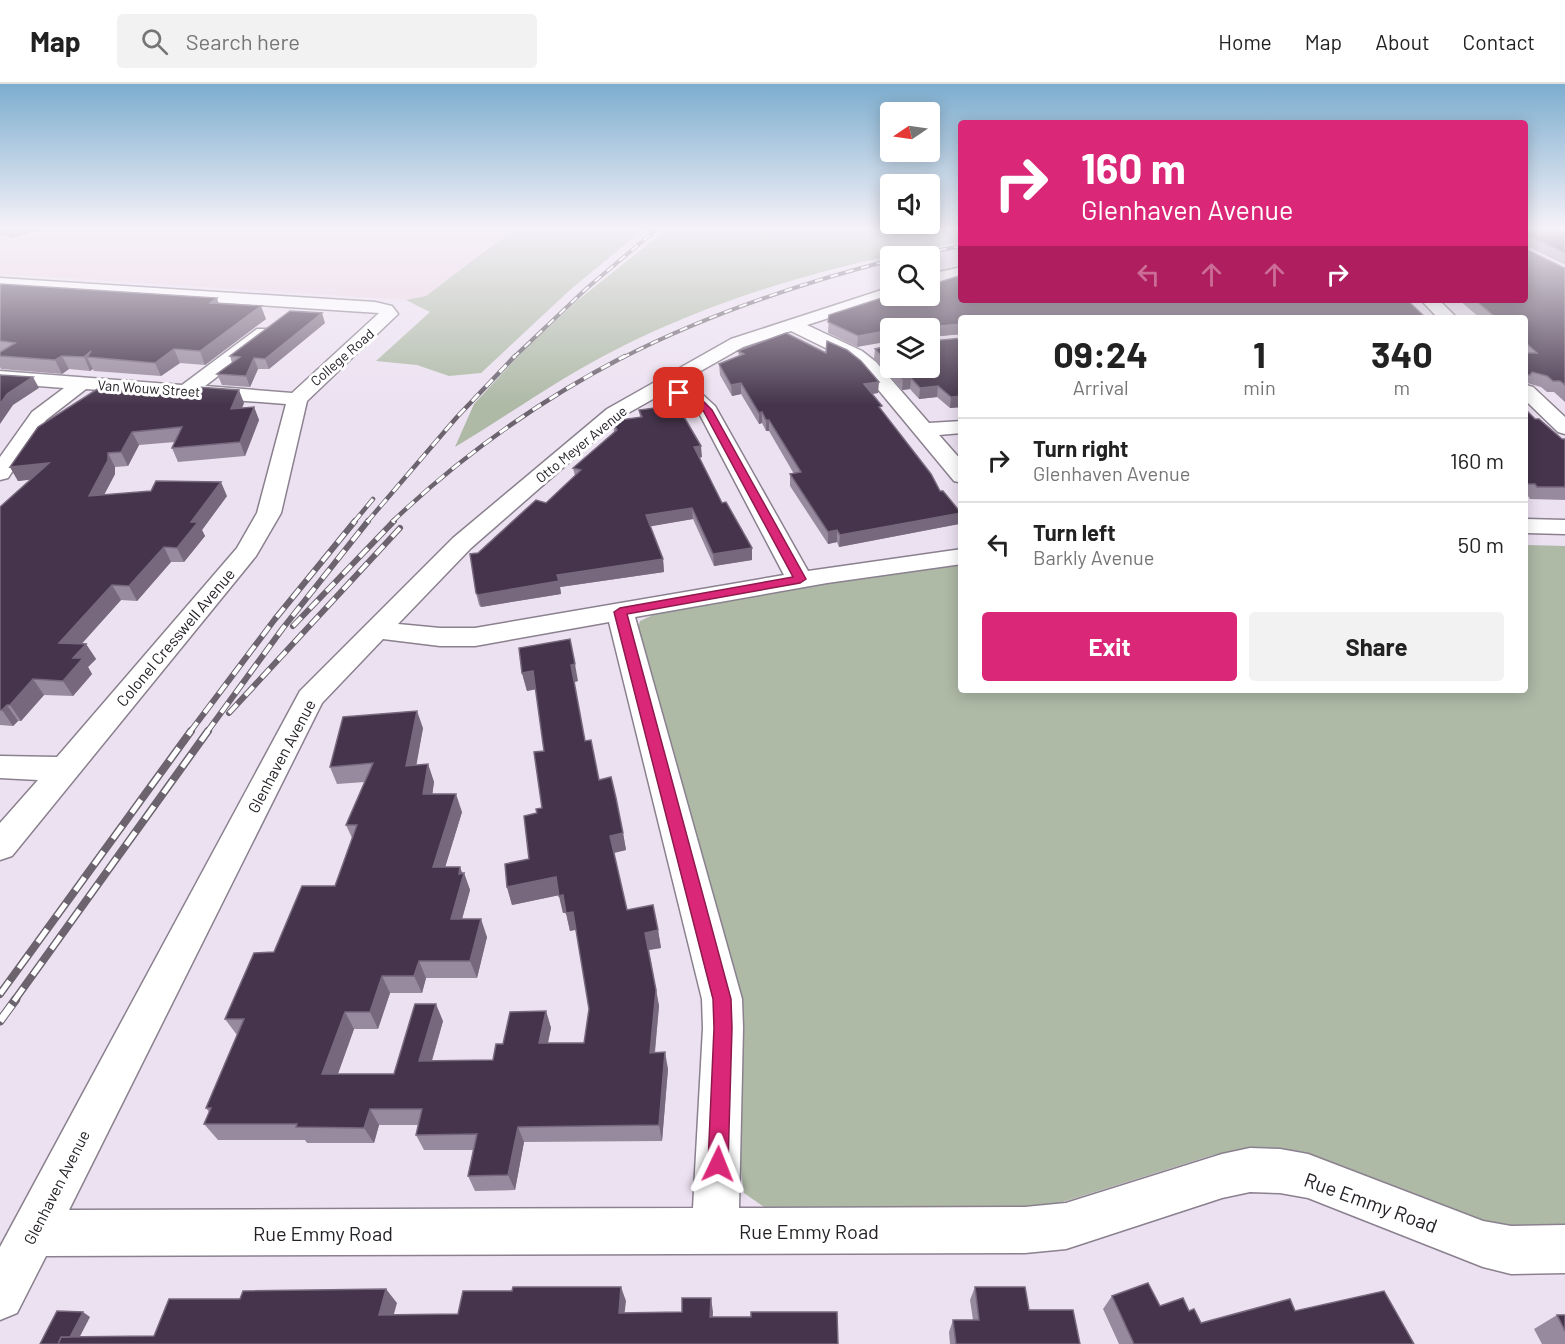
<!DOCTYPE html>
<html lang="en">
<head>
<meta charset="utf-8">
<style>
  body { margin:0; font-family:Barlow,sans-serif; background:#f2f2f2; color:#222; height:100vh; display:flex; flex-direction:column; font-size:22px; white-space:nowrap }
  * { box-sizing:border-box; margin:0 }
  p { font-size:20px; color:#767676 }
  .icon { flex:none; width:33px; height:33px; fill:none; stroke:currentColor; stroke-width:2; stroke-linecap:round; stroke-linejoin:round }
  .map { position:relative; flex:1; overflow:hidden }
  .details { position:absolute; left:958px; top:231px; width:570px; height:378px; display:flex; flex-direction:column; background:#fff; border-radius:6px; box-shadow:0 3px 15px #0003 }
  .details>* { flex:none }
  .hud { position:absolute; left:958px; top:36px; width:570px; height:183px; border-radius:6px; box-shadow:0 3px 15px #0003; background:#db2777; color:#fff; overflow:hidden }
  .needle { width:39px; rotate:257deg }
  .fabs { position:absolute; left:880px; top:18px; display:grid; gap:12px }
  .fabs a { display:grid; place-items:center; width:60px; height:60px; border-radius:6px; background:#fff; box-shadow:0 3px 15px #0003; font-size:30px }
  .pin { position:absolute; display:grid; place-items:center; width:51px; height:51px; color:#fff; margin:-26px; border-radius:12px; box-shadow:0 3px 9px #0006 }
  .me { position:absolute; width:66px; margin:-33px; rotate:2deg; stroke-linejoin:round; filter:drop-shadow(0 0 4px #0008) }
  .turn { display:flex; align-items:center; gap:21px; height:126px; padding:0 24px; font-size:27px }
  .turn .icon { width:78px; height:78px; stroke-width:2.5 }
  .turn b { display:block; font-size:42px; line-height:51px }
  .lanes { display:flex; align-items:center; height:57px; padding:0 24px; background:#0003; justify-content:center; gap:30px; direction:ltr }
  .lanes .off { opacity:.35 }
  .eta { display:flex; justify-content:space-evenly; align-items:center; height:102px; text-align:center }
  .eta b { font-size:36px; font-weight:700; line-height:42px }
  .cta { display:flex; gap:12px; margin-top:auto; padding:12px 24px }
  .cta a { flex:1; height:69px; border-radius:6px; background:#db2777; color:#fff; font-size:24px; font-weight:700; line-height:69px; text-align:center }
  .cta a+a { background:#f2f2f2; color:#222 }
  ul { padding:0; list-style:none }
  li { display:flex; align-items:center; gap:18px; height:84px; padding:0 24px; border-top:2px solid #e0e0e0 }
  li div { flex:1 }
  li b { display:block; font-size:22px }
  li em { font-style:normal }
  header { display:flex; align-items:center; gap:36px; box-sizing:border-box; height:84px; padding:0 30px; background:#fff; border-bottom:2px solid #e0e0e0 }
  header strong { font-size:28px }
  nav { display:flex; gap:33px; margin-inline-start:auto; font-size:21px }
  .search { width:420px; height:54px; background:#f2f2f2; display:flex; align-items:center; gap:15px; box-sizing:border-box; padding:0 21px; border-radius:6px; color:#767676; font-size:22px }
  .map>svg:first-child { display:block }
</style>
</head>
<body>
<header>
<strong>Map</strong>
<div class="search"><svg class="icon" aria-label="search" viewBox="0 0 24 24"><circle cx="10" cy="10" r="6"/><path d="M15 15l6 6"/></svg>Search here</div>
<nav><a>Home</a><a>Map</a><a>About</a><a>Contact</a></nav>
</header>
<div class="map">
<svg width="1565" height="1260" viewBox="0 0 1565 1260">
  <rect width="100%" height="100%" fill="#ece1f1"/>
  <!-- education -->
  <polygon fill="#ebd4e1" points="0,145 521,145 509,150 426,212 406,216 0,190"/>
  <!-- green -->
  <g fill="#aeb9a6">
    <polygon points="521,145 644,145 571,205 481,289 449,292 417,281 376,277 430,228 406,216 426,212 509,149 511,150"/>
    <path d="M 667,145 L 961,145 L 962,158 C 843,178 726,210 619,264 C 561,293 510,330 455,363 L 474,320 L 522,268 L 577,217 Z"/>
    <polygon points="1526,461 1565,462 1565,1142 1499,1142 1253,1066 1213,1071 1047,1123 767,1125 744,1109 739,1070 637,546 640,537 655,530 832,499 961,481 962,606 1526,606"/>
  </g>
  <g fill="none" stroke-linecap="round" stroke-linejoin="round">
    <!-- minor casing -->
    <g stroke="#8a808e" stroke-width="3">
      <g id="minor">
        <polygon points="962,183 962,193 930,200 930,190"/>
        <polygon points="0,194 375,218 392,222 398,230 307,317 281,429 256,472 12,772 0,776 0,739 38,696 0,694 0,672 57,673 237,464 257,429 286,320 86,305 46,336 8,394 0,396 0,373 32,328 64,304 0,299 0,287 182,301 257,245 269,245 272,249 269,253 205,302 292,309 379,229 0,204"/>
        <path d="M 891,203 L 891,212 L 897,212 L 807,241 L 862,267 L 876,278 L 929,339 L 962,337 L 962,349 L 939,351 L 962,377 L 962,399 L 954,397 L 862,286 L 848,275 L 791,247 L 743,263 L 676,301 L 703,311 L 715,322 L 808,487 L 962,465 L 962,480 L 827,499 L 635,533 L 742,915 L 743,944 L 739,1124 L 1025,1123 L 1066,1119 L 1222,1070 L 1250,1064 L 1280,1065 L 1308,1070 L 1483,1137 L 1511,1142 L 1565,1141 L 1565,1189 L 1511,1190 L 1483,1183 L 1308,1114 L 1280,1109 L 1250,1108 L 1222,1114 L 1066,1165 L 1025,1169 L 46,1172 L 17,1229 L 0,1236 L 0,1163 L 300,607 L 453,454 L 607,325 L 731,255 ZM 662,310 L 689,319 L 699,329 L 784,491 L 475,544 L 440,544 L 398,540 L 471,464 L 621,333 ZM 609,538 L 702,915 L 703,944 L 693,1124 L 69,1126 L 322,619 L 383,555 L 440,562 L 475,562 Z"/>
        <polygon points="1421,216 1439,216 1457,234 1438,234"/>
        <polygon points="1526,301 1533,303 1565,333 1565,350 1558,348 1526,317"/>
        <polygon points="1526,435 1565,436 1565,450 1526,449"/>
      </g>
    </g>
    <!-- minor -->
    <use href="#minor" fill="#fff" fill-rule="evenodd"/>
    <!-- rail-far4 casing -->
    <g stroke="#6b646e" stroke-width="4">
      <g id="rail-far4">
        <polyline points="907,172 962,162"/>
        <polyline points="513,274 587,204 657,145"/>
        <path d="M 622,274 C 708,230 798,200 891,176"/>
      </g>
    </g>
    <!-- rail-far3 casing -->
    <g stroke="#6b646e" stroke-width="4.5">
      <g id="rail-far3">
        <polyline points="354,438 373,415"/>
        <polyline points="367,438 457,333 515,272"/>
        <path d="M 392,438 C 461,372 540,316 625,272"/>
      </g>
    </g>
    <!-- rail-far2 casing -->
    <g stroke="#6b646e" stroke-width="6">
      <g id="rail-far2">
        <polyline points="293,542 394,437"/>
        <polyline points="229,629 400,444"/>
        <polyline points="190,648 275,535 355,437"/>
        <polyline points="207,648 283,544 368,437"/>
      </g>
    </g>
    <!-- rail-far1 casing -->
    <g stroke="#6b646e" stroke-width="8">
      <g id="rail-far1">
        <polyline points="0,910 191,647"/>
        <polyline points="14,917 208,647"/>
      </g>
    </g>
    <!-- rail casing -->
    <g stroke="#6b646e" stroke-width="9">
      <polyline id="rail" points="0,937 16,915"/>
    </g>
    <!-- rail-far4 -->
    <use href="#rail-far4" stroke="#fff" stroke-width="2" stroke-dasharray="8" stroke-linecap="butt"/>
    <!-- rail-far3 -->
    <use href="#rail-far3" stroke="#fff" stroke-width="3" stroke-dasharray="10" stroke-linecap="butt"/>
    <!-- rail-far2 -->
    <use href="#rail-far2" stroke="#fff" stroke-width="4" stroke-dasharray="12" stroke-linecap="butt"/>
    <!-- rail-far1 -->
    <use href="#rail-far1" stroke="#fff" stroke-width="5" stroke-dasharray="16" stroke-linecap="butt"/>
    <!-- rail -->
    <use href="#rail" stroke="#fff" stroke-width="7" stroke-dasharray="20" stroke-linecap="butt"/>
  </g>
  <!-- wall -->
  <g fill="#988a9e">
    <polygon points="0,145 42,145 11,154 0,151"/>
    <polygon points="1526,145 1565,145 1565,181 1528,163 1528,166 1565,184 1565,318 1554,308 1547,308 1541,303 1527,299 1526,300 1526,234 1480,234 1459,216 1526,216"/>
    <polygon points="0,200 219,219 266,235 205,281 180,279 161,292 94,287 93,285 90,287 69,285 62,290 1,285 0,283"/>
    <polygon points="931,201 962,234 962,250 930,253 930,244 891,244 857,263 828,249 829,231"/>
    <polygon points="325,239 269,285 258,285 250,303 222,301 217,290 232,279 230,272"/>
    <polygon points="962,254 962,323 950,324 937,313 919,315 910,305 902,306 874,275 875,265 891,261 891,284 930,284 931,257"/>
    <polygon points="738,267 878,309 872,310 881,326 940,407 961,429 959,440 839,463 837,458 828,460 790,402 790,390 794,390 769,347 766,347 762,339 759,340 741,310 732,312 720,291 719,280 739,272"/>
    <polygon points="244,319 242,324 254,323 259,336 245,372 178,378 172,364 175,358 139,361 128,382 115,383 115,390 104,411 227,412 202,446 205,452 184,478 171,478 137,517 121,516 82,559 86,560 96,575 88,583 92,590 73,612 44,611 21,637 18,637 13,642 0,641 0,423 31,395 18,397 10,383 38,343"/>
    <polygon points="639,326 702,373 700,374 722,419 752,464 752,476 714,482 693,435 650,442 663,475 664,488 560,503 561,510 481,523 479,521 476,509 478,469 546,419 575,392 573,384 614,348 613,337 640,333"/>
    <polygon points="1526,326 1535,335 1562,355 1565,355 1565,416 1530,415 1528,412 1526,412"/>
    <polygon points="522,589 578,597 574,598 585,657 599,696 623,749 626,766 614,769 627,826 658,846 661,864 649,866 659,922 655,969 668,985 662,1057 524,1058 515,1106 475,1107 468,1092 473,1066 424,1066 416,1051 418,1041 379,1041 374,1059 307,1059 305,1056 218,1056 204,1040 209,1028 206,1024 237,951 225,935 274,868 335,802 352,754 346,741 365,698 337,700 330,683 423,644 416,681 428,680 434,698 432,710 462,728 445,783 464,789 470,806 462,835 487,853 477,894 426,894 422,909 390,909 378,945 354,945 338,990 394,990 443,937 432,977 493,976 503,960 546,927 551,944 548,959 584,959 589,925 576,846 570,847 566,829 563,829 559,811 512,821 507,803 529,775 537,729 542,724 544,667 536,605 527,607"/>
    <polygon points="975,1203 1029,1226 1080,1260 950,1260 949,1248 953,1236 973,1236 970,1216"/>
    <polygon points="1112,1212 1189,1227 1201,1239 1295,1227 1414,1260 1119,1260 1103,1225"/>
    <polygon points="1557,1231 1565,1231 1565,1260 1542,1260 1534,1245"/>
  </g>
  <!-- shaded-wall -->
  <g fill="#77687d">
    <polygon points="6,145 42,145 11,154"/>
    <polygon points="217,214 221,227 210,219"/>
    <polygon points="261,222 266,235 205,281 200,267"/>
    <polygon points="322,229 325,239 269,285 265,275"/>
    <polygon points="962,240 962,250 930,253 929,243"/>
    <polygon points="891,246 891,257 857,263 858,252"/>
    <polygon points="174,265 180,279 161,292 155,279"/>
    <polygon points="91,267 87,273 93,285 90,287 84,273"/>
    <polygon points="62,272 69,285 62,290 55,276"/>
    <polygon points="254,274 258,285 250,303 246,292"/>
    <polygon points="33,293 39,304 13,321 0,340 0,320 7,310"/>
    <polygon points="911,294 910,305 902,306 903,295"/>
    <polygon points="879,298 878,309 864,311 864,300"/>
    <polygon points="741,299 741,310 732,312 731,301"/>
    <polygon points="938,302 937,313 919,315 920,304"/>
    <polygon points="239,306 244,319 236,338 231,325"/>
    <polygon points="962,312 962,323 950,324 951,313"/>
    <polygon points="254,323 259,336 245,372 240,358"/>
    <polygon points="762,328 762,339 759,340 759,329"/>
    <rect x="766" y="336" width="3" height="11"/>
    <polygon points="132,348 139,361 128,382 121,368"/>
    <polygon points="701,362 702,373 695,374 694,363"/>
    <polygon points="108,369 115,383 115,390 96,426 89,412"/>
    <polygon points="49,379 57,393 18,397 10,383"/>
    <polygon points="221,398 227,412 202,446 205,452 184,478 177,464 191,438"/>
    <polygon points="692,424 693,435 647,443 646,431"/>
    <polygon points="961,429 959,440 839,463 840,451"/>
    <polygon points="837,446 837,458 828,460 828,448"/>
    <polygon points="164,463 171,478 137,517 129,502"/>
    <polygon points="752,464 752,476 714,482 713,470"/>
    <polygon points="663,475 664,488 560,503 561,510 481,523 478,511 557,491"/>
    <polygon points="112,501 121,516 69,574 59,559"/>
    <polygon points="86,560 96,575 88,583 92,590 73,612 63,597 73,574"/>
    <polygon points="575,580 578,597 574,598 571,581"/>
    <polygon points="533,587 537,605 527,607 522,589"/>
    <polygon points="33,595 44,611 21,637 10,621"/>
    <polygon points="7,621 18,637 13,642 2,626"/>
    <polygon points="417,627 423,644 413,700 406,682"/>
    <polygon points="428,680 434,698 430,728 423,710"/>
    <polygon points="456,710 462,728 440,800 433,783"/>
    <polygon points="623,749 626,766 613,769 610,752"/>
    <polygon points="460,783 463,791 464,789 470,806 457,853 451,835"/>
    <polygon points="556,793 560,811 512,821 507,803"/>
    <polygon points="563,811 567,828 563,829 559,812"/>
    <polygon points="573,828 577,845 570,847 566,829"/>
    <polygon points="481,835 487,853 477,894 470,877"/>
    <polygon points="658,846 661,864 648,866 645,849"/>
    <polygon points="419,877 426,894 422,909 414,892"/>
    <polygon points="382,892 390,909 378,945 370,928"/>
    <polygon points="656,906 659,922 653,985 650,969"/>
    <polygon points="436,920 443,937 427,993 419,977"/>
    <polygon points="546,927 551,944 544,976 539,959"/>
    <polygon points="345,928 354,945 332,1006 322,990"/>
    <polygon points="665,968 668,985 662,1057 659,1041"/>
    <polygon points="370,1025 379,1041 374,1059 364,1044"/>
    <polygon points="518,1043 524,1058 515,1106 508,1091"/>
    <polygon points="621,1203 626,1217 623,1242 619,1229"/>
    <polygon points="386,1205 397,1219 390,1244 379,1231"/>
    <polygon points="711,1214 713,1228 712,1247 710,1233"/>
    <polygon points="83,1228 90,1233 76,1260 66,1260"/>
  </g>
  <!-- building -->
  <g fill="#45344b" stroke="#77687d" stroke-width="1.5">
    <polygon points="1526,145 1565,145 1565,169 1531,153 1528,155 1528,166 1565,184 1565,301 1560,297 1553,297 1547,292 1532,288 1530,291 1526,291 1526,269 1537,269 1526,259 1526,234 1496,234 1475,216 1526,216"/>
    <polygon points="962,191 962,216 1407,216 1426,234 962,234 962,240 929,243 929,244 891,244 891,246 858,252 828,238 829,231 891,211 930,212 930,201"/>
    <polygon points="0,200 217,214 210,219 261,222 200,267 174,265 155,279 87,273 91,267 84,273 62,272 55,276 0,272 0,268 15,259 0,257"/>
    <polygon points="290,227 322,229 265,275 254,274 246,292 217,290 240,273 230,272"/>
    <polygon points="786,249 826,269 827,257 847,266 861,277 879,298 864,300 882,322 879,323 931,390 940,407 943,407 961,429 840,451 837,446 828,448 790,390 801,388 769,336 766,336 762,328 759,329 741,299 731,301 719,280 744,270 738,267"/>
    <polygon points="962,254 962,312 951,313 938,302 920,304 911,294 903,295 892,284 930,284 930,255 931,257"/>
    <polygon points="891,261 891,282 875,265"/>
    <polygon points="0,291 33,293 7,310 0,320"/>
    <polygon points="197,303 239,306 231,325 254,323 240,358 172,364 182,343 132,348 121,368 108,369 108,376 89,412 151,407 156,397 221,398 191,438 198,438 177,464 164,463 129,502 112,501 59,559 86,560 73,574 83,574 63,597 33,595 10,621 7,621 2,626 0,626 0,423 49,379 10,383 38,343 99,304 187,311"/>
    <polygon points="677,321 701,362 694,363 722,419 726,418 752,464 713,470 692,424 646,431 663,475 557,491 559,497 478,511 476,509 470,470 478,469 536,416 546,419 581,386 573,384 617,346 613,337 642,333 639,326"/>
    <polygon points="1526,326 1535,335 1539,335 1562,355 1565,355 1565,403 1537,403 1535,400 1526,400"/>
    <polygon points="570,555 575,580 571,581 585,657 591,656 599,696 611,693 616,714 623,749 610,752 627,826 653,821 658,846 645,849 656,906 650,969 665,968 659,1041 518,1043 508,1091 468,1092 477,1050 416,1051 422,1025 370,1025 364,1044 296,1043 297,1040 204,1040 211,1024 206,1024 244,935 225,935 254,869 274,868 302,802 335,802 357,741 346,741 373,679 330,683 343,633 417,627 406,682 428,680 423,710 456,710 433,783 460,783 459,790 464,789 451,835 481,835 470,877 419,877 414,892 382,892 370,928 345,928 322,990 394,990 415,920 436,920 419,977 493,976 496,960 503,960 510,928 546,927 539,959 584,959 589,925 573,828 566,829 563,811 559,812 556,793 507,803 505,780 529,775 524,732 537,729 536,725 542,724 534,668 544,667 533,587 522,589 519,564"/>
    <polygon points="1148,1199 1160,1222 1183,1214 1189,1227 1194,1225 1201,1239 1290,1215 1295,1227 1384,1207 1414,1260 1134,1260 1112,1212"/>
    <polygon points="513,1203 621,1203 619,1229 682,1228 682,1214 711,1214 710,1233 751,1233 751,1228 837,1228 838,1260 58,1260 61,1253 154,1252 169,1215 240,1215 243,1207 386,1205 379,1231 458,1230 463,1207 512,1207"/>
    <polygon points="975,1203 1025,1203 1029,1226 1073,1226 1080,1260 956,1260 953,1236 979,1236"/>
    <polygon points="57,1227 83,1228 70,1253 61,1253 58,1260 40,1260"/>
    <polygon points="1557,1231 1565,1231 1565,1247"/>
  </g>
  <!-- sky -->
  <linearGradient id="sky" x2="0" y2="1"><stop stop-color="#7cadce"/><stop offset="0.45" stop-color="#f6f2f9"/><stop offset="1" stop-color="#f6f2f9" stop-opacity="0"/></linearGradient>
  <rect width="1565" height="321" fill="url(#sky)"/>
  <!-- route -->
  <polygon fill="#db2777" stroke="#8e194d" stroke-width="1.5" points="679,306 699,313 712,326 806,495 800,499 627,530 731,915 732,944 728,1080 725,1087 718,1090 710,1087 708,1080 714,944 713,915 614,528 620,524 793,493 704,328 693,317 676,311 675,309"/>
  <g text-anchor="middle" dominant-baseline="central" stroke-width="6" stroke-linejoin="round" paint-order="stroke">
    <!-- far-street labels -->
    <g font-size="14" fill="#252127" stroke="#fff">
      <text transform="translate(342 273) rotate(-41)">College Road</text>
      <text transform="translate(149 304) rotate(4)">Van Wouw Street</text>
      <text transform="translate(581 360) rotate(-39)">Otto Meyer Avenue</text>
    </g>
    <!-- street labels -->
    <g font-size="16" fill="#252127" stroke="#fff">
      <text transform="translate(175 553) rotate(-50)">Colonel Cresswell Avenue</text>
      <text transform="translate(281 672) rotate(-62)">Glenhaven Avenue</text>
      <text transform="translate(56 1103) rotate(-63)">Glenhaven Avenue</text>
    </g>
    <!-- near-street labels -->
    <g font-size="20" fill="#252127" stroke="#fff">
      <text transform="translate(1371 1118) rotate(20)">Rue Emmy Road</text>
      <text x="809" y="1147">Rue Emmy Road</text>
      <text x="323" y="1149">Rue Emmy Road</text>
    </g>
  </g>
</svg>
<div class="fabs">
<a><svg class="needle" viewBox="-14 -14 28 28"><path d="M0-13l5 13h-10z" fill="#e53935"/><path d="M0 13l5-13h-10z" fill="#767676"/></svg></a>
<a><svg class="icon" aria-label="sound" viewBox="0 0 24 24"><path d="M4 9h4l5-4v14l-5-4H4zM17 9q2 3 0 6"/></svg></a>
<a><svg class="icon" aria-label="search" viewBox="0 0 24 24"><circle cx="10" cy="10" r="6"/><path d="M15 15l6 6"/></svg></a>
<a><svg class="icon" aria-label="layers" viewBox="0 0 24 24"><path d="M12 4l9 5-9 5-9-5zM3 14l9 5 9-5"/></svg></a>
</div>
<div class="pin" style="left:679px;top:309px;background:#d93025"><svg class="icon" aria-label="arrive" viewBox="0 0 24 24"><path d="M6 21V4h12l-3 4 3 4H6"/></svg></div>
<svg class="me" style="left:718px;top:1080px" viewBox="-20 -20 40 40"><path d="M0-17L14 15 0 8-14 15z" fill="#db2777" stroke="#fff" stroke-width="4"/></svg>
<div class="hud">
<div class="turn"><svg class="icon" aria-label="right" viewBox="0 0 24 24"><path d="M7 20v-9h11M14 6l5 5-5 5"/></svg><div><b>160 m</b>Glenhaven Avenue</div></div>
<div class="lanes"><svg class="icon off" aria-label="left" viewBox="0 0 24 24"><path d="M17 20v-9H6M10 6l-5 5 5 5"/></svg><svg class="icon off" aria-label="ahead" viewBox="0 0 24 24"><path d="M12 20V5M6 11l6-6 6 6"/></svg><svg class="icon off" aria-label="ahead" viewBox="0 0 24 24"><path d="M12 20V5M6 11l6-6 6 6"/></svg><svg class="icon" aria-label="right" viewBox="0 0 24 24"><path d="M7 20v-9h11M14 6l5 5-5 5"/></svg></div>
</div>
<section class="details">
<div class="eta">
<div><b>09:24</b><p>Arrival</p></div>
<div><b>1</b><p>min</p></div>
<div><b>340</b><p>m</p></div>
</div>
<ul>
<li><svg class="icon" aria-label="right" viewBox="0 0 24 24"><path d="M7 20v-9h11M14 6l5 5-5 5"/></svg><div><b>Turn right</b><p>Glenhaven Avenue</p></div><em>160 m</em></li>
<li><svg class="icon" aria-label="left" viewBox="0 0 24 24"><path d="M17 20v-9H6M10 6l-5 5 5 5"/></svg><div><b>Turn left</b><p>Barkly Avenue</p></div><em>50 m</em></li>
</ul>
<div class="cta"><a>Exit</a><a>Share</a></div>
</section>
</div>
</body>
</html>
